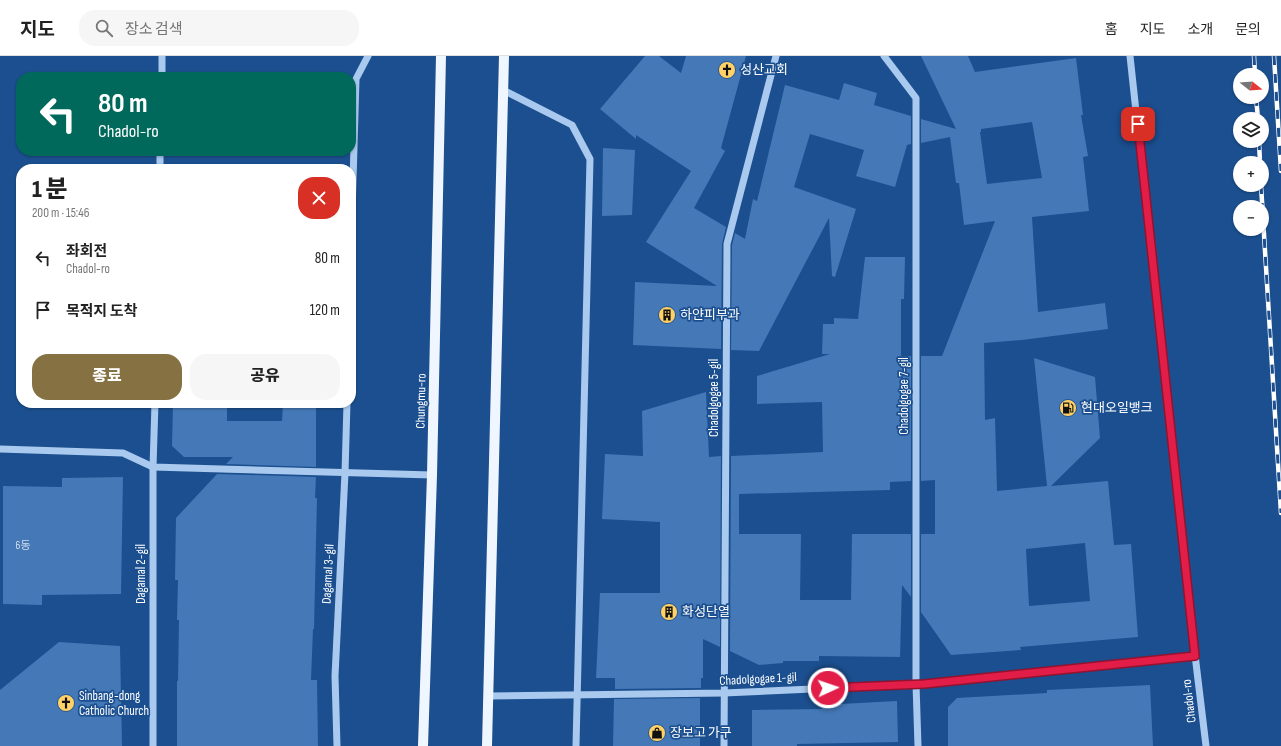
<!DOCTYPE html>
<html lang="ko">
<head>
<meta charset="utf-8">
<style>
  body { margin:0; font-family:"Sofia Sans Condensed","Noto Sans KR",sans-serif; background:#f6f6f6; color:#222; height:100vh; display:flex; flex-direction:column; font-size:15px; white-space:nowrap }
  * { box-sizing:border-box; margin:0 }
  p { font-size:13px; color:#767676 }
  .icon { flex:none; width:22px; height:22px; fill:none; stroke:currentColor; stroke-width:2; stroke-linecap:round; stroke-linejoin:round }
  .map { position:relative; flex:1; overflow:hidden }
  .drawer { position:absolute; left:16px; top:108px; width:340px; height:244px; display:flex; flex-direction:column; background:#fff; border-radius:16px; box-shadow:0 1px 3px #0004 }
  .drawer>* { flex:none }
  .banner { position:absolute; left:16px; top:16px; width:340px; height:84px; border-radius:16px; box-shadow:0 1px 3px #0004; background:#00695c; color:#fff; overflow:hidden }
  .needle { width:26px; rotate:107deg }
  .buttons { position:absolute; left:1233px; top:12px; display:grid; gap:8px }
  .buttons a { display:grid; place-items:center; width:36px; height:36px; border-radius:50%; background:#fff; box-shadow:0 1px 3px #0004; font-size:20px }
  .pin { position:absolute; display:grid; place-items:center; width:34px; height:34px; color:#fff; margin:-17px; border-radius:8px; box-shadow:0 2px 6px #0006 }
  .me { position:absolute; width:44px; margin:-22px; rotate:87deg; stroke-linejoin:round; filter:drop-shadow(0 0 3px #0008) }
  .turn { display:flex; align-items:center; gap:14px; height:84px; padding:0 16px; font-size:18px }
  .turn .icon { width:52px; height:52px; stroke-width:2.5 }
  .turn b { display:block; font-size:28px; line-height:34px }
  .round { display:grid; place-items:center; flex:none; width:42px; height:42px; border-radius:16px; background:#f6f6f6 }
  .headline { display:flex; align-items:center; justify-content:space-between; height:68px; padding:0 16px }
  h1 { font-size:24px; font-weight:800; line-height:30px }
  .primary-button { display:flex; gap:8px; margin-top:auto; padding:8px 16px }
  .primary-button a { flex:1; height:46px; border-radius:16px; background:#857141; color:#fff; font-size:16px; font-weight:800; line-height:46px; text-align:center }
  .primary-button a+a { background:#f6f6f6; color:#222 }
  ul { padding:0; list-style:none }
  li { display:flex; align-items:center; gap:12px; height:52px; padding:0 16px }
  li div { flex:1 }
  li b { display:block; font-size:15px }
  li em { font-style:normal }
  header { display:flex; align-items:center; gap:24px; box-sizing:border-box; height:56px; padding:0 20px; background:#fff; border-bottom:1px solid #e0e0e0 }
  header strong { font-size:19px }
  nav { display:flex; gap:22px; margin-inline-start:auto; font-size:14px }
  .search { width:280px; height:36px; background:#f6f6f6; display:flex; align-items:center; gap:10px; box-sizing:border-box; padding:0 14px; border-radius:16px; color:#767676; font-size:15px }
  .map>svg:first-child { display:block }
</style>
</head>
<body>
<header>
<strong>지도</strong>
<div class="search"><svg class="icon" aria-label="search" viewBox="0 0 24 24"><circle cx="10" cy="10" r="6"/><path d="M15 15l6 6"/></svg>장소 검색</div>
<nav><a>홈</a><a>지도</a><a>소개</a><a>문의</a></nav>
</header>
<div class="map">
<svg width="1281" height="690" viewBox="0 0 1281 690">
  <rect width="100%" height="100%" fill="#1b4f8f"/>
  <!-- building -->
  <g fill="#4478b7" fill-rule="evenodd">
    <polygon points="645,0 659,0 681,17 686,0 746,0 721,92 725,95 694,152 726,171 722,188 721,293 633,289 635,226 717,230 646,186 691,115 636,79 636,83 600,53"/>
    <path d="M 921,0 L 968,0 L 975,16 L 1076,2 L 1083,59 L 1081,59 L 1088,100 L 1083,101 L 1089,155 L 1032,161 L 1038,256 L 1105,247 L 1108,273 L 1022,284 L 984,287 L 985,364 L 995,362 L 997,435 L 1047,430 L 1034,302 L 1095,321 L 1100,382 L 1051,430 L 1108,425 L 1114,489 L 1131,488 L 1138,581 L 1020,591 L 1021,594 L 951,599 L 921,556 L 921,478 L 935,478 L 935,424 L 921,425 L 921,300 L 942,300 L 995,165 L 964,169 L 959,127 L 956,127 L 950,81 L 921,87 L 921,63 L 956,73 ZM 1032,66 L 1042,122 L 987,128 L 980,76 L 981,76 L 981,73 ZM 1085,487 L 1090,545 L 1029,550 L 1026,493 Z"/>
    <polygon points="844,27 877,37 874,49 911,60 911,88 907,89 895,131 856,120 864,94 810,78 794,131 856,153 835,221 832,220 829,162 759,295 731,294 732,189 735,177 745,183 753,143 757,145 785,29 839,44"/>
    <polygon points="603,92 635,94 632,159 602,160"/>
    <polygon points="865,201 905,201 904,243 901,243 901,300 911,300 911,425 890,426 890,434 739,438 739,478 801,478 800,544 851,544 852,478 911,478 911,541 902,529 900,601 819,600 819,605 783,605 783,607 759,609 730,595 731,400 823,396 822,346 757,348 757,320 830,298 822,298 823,268 834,268 834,262 858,263"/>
    <polygon points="706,336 709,401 721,400 720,591 703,583 703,622 701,622 701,632 615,633 615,622 596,622 600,537 660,537 660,466 602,463 605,398 643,400 642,355"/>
    <polygon points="173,347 227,347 227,365 282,365 283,347 316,347 316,411 226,408 233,401 184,401 172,390"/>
    <polygon points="217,418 316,421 315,442 317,442 314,573 313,573 311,624 317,624 318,690 177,690 177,625 178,625 179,564 177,564 178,524 175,524 176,462"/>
    <polygon points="123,421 121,538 42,539 42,549 3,548 3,430 62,431 62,422"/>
    <polygon points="59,586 120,590 122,690 0,690 0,634"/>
    <polygon points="1150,629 1153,690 948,690 948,651 957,642 1047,637 1047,634"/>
    <polygon points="700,642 700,690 613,690 614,643"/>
    <polygon points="897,645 898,686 797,688 797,690 752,690 752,654 822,653 822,649"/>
  </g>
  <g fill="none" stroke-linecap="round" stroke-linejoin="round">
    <!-- minor -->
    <g stroke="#a9c9ee" stroke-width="7">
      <polyline points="884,0 916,42 916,628 918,690"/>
      <polyline points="1130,0 1192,574 1206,690"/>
      <polyline points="162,21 162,0"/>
      <polyline points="503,34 572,69 590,103 576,690"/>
      <polyline points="160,113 160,95"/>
      <polyline points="351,192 356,23 368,0"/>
      <polyline points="0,393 123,397 153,411 432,419"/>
      <polyline points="488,640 724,637 924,628 1195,600"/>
      <polyline points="153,690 153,411 155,347"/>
      <polyline points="337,690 335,620 345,417 347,347"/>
      <polyline points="724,690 727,188 776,0"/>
    </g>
    <!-- major -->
    <g stroke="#f0f6ff" stroke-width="10">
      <polyline points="423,690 432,419 441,0"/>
      <polyline points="487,690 504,0"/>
    </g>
    <!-- rail casing -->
    <g stroke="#fff" stroke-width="4.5">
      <g id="rail">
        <polyline points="1254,0 1255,19"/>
        <polyline points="1274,0 1281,115"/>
        <polyline points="1256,41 1258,63"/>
        <polyline points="1259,85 1260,107"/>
        <polyline points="1261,129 1281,457"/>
      </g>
    </g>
    <!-- rail -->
    <use href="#rail" stroke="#1b4f8f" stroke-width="3" stroke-dasharray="9" stroke-linecap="butt"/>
  </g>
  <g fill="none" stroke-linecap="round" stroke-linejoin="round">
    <!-- route casing -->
    <g stroke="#92132f" stroke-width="10">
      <polyline id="route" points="828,632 924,628 1195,600 1138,68"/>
    </g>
    <!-- route -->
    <use href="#route" stroke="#e11d48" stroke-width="7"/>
  </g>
  <!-- icons -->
  <defs>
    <g id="church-disc" transform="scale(0.9)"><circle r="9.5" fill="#ffd166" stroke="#1b4f8f"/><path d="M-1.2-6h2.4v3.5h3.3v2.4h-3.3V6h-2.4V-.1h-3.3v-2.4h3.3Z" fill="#111"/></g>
    <g id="building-disc" transform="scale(0.9)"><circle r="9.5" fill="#ffd166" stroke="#1b4f8f"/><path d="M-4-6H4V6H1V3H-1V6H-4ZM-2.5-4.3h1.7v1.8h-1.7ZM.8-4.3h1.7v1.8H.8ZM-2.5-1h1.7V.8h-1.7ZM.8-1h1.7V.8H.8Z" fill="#111"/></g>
    <g id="fuel-disc" transform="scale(0.9)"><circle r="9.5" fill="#ffd166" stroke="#1b4f8f"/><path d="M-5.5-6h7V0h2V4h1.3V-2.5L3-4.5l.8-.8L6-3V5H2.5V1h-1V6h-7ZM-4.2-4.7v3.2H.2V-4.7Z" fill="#111"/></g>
    <g id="shop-disc" transform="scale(0.9)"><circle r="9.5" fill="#ffd166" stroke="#1b4f8f"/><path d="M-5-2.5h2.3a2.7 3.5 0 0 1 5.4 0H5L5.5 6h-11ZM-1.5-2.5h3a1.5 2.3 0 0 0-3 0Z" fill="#111"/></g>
  </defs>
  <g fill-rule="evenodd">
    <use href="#church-disc" x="727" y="14"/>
    <use href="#building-disc" x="667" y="259"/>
    <use href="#fuel-disc" x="1068" y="352"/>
    <use href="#building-disc" x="669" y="556"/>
    <use href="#church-disc" x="66" y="647"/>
    <use href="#shop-disc" x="657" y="677"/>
  </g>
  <g text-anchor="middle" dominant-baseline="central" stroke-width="3.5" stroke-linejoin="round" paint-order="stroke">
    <!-- number labels -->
    <g font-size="11" fill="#d0dded">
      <text x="23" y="489">6동</text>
    </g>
    <!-- poi labels -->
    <g font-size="13" fill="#fff" stroke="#1b4f8f" text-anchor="start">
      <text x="740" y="14">성산교회</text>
      <text x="680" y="259">하얀피부과</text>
      <text x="1081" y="352">현대오일뱅크</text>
      <text x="682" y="556">화성단열</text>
      <text x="79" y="640">Sinbang-dong<tspan x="79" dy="15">Catholic Church</tspan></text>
      <text x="670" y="677">장보고 가구</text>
    </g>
    <!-- street labels -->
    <g font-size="13" fill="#fff" stroke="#1b4f8f">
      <text transform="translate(904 340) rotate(-90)">Chadolgogae 7-gil</text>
      <text transform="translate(714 342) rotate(-90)">Chadolgogae 5-gil</text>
      <text transform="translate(421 345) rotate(-89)">Chungmu-ro</text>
      <text transform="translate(141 518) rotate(-90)">Dagamal 2-gil</text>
      <text transform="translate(328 518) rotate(-87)">Dagamal 3-gil</text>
      <text transform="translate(758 623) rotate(-3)">Chadolgogae 1-gil</text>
      <text transform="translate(1189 645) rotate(-97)">Chadol-ro</text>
    </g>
  </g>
</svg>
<div class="buttons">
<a><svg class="needle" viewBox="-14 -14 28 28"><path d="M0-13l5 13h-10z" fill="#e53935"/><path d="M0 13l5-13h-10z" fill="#767676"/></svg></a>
<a><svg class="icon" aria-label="layers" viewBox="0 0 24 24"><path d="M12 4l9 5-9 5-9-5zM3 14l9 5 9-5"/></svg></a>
<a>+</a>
<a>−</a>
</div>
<div class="pin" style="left:1138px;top:68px;background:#d93025"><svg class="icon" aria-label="arrive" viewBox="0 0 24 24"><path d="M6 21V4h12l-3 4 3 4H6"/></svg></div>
<svg class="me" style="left:828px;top:632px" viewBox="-20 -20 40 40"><circle r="17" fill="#e11d48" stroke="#fff" stroke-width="3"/><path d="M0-11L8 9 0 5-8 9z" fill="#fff"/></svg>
<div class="banner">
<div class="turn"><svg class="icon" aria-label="left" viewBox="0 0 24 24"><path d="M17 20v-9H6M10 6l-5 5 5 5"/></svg><div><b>80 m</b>Chadol-ro</div></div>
</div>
<section class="drawer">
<div class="headline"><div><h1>1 분</h1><p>200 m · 15:46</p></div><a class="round" style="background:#d93025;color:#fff"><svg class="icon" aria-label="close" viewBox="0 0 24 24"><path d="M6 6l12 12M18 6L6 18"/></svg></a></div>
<ul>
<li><svg class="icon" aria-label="left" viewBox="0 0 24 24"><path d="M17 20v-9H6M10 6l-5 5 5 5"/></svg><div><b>좌회전</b><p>Chadol-ro</p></div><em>80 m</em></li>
<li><svg class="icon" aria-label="arrive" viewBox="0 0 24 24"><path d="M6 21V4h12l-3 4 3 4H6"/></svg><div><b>목적지 도착</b></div><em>120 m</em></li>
</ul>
<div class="primary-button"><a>종료</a><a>공유</a></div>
</section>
</div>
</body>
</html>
